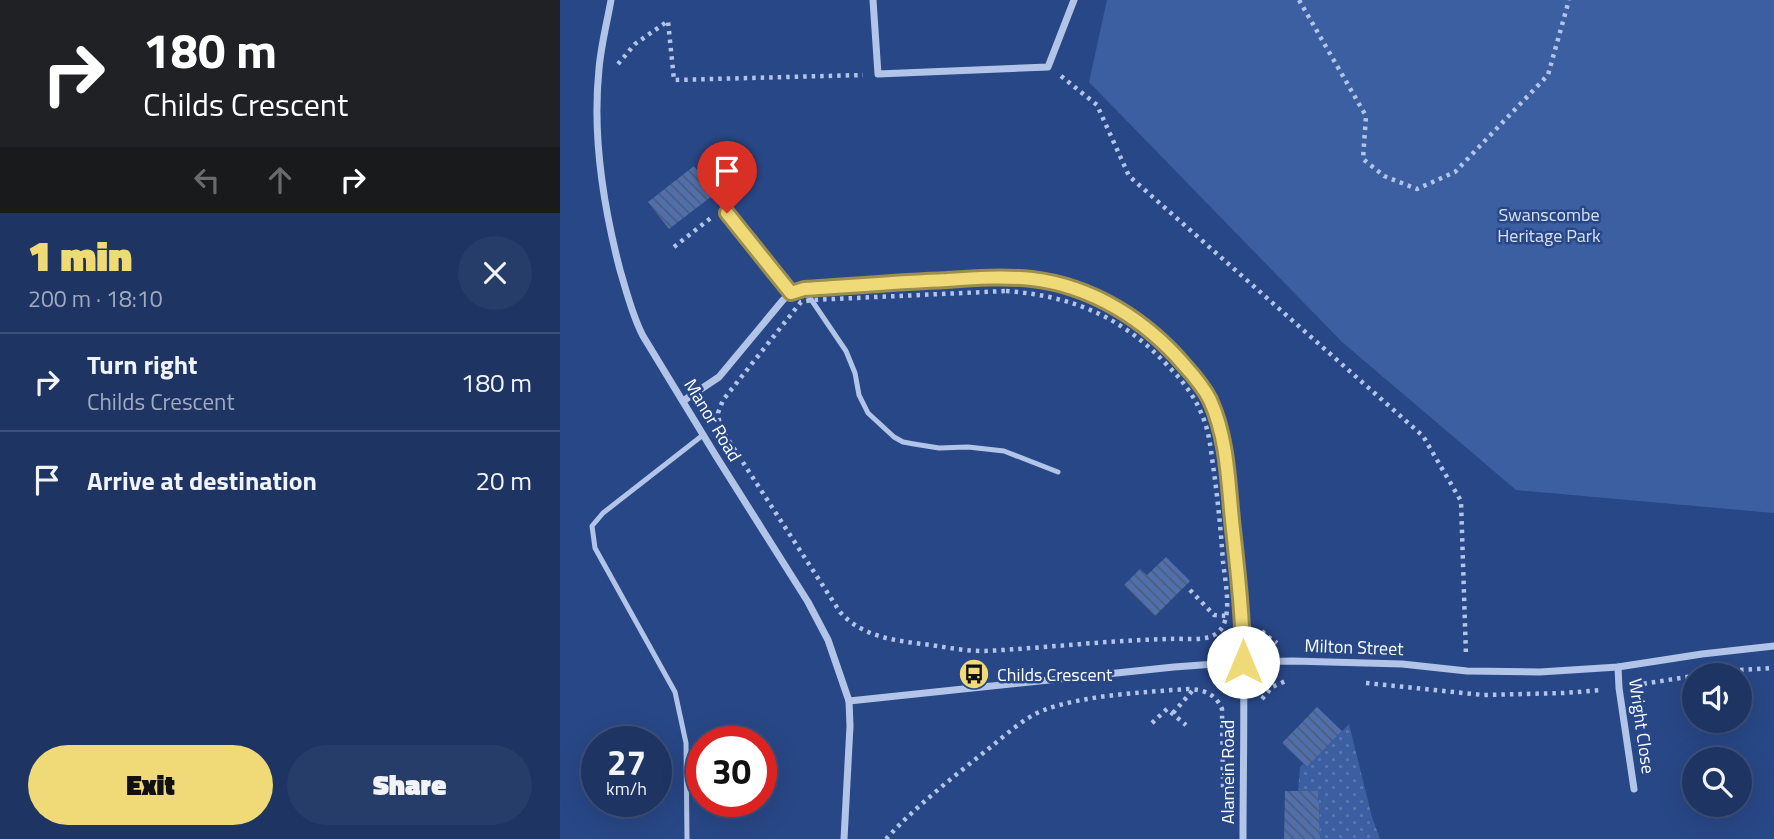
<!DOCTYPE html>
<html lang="en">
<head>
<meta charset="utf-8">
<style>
  body { margin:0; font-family:"Titillium Web",sans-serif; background:#263d6a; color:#f1f3f6; height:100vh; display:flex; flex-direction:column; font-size:26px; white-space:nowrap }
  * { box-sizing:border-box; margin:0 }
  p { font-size:23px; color:#a1abbf }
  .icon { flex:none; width:38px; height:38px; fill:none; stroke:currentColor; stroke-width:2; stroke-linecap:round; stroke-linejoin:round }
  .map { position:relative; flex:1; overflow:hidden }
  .drawer { display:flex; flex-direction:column; background:#1e3564; width:560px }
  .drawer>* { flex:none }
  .hud { background:#202124; color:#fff; overflow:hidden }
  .fabs { position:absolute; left:1122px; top:663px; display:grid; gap:14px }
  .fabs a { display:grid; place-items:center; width:70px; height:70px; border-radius:50%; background:#1e3564; box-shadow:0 7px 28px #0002,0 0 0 2px #3c5078; font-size:35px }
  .speed { position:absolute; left:21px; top:726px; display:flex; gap:14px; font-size:35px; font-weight:700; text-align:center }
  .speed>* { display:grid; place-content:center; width:91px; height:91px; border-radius:50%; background:#1e3564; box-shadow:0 7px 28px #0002,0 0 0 2px #3c5078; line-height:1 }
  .speed small { font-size:18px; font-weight:400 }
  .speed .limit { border:10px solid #d22; background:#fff; color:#111 }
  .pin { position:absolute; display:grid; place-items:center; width:60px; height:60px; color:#fff; margin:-72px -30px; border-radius:50% 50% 50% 0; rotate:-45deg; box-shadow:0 0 7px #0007 }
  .pin .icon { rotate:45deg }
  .me { position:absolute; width:77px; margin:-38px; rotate:0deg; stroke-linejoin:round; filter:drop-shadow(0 0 5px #0008) }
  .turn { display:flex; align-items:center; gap:24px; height:147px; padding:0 28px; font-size:32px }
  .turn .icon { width:91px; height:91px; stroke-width:2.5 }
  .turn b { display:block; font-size:49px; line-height:60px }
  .lanes { display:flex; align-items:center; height:66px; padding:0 28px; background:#0003; justify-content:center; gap:35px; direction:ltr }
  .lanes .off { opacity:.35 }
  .round { display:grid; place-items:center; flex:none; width:74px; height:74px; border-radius:37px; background:#263d6a }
  .overview { display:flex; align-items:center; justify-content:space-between; height:119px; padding:0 28px }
  h1 { font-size:42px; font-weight:800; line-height:52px; color:#f0da78 }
  .primary-button { display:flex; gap:14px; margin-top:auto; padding:14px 28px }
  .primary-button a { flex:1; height:80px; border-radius:42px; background:#f0da78; color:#111; font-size:28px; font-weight:800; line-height:80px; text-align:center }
  .primary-button a+a { background:#263d6a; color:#f1f3f6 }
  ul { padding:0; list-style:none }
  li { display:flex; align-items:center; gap:21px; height:98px; padding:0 28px; border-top:2px solid #3c5078 }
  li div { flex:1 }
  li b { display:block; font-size:26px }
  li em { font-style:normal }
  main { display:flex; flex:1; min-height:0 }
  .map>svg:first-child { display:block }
</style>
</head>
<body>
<main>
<section class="drawer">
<div class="hud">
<div class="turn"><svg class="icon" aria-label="right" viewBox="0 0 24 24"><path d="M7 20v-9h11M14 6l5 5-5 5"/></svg><div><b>180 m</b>Childs Crescent</div></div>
<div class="lanes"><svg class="icon off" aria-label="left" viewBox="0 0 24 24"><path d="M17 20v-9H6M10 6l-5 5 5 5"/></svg><svg class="icon off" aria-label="ahead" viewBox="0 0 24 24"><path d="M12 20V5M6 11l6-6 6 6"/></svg><svg class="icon" aria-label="right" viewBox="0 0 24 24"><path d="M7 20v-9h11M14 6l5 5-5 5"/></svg></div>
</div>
<div class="overview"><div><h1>1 min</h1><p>200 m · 18:10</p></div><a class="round"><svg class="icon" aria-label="close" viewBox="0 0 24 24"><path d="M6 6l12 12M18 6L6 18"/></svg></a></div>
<ul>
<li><svg class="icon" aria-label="right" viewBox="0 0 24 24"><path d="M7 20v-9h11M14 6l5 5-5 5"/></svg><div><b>Turn right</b><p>Childs Crescent</p></div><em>180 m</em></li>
<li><svg class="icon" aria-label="arrive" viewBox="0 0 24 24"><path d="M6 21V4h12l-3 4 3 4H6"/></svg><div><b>Arrive at destination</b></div><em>20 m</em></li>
</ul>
<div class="primary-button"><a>Exit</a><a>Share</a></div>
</section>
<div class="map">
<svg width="1214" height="839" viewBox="0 0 1214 839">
  <defs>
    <pattern id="garden-dots" width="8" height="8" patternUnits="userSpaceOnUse" patternTransform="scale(1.75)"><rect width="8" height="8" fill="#3c5fa2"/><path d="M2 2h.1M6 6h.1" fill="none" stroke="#5977b0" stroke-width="1.8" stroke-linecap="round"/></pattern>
    <pattern id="building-back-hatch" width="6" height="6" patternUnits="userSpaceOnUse" patternTransform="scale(1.75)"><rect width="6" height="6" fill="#5070ad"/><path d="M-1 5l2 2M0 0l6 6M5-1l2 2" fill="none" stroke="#4e5c78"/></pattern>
  </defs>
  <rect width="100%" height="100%" fill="#284786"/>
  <!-- green -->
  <polygon fill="#3c5fa2" points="547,0 1214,0 1214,513 956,490 782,342 529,82"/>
  <!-- garden -->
  <polygon fill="url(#garden-dots)" points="789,724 812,817 820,839 760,839 759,802 758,801 758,791 738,791 740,767 743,764 747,767"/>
  <!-- building -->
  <g fill="url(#building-back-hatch)">
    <polygon points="134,166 156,193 109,229 88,202"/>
    <polygon points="606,557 630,581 595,616 564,585 580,569 587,575"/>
    <polygon points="757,707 782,731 747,767 722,743"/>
    <polygon points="725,791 758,791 758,801 759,802 760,839 724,839"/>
  </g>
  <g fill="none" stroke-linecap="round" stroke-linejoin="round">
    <!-- path -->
    <g stroke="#b2c5e8" stroke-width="4.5" stroke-dasharray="3.5 5" stroke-linecap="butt">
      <polyline points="739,0 806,116 803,159 824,176 857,189 895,172 988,75 1009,0"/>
      <polyline points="58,64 75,44 108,21 114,80 303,75"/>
      <polyline points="501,76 537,105 569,176 863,436 901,501 906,656"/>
      <polyline points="159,181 171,196"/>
      <polyline points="162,185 179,172"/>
      <polyline points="114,247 152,217"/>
      <path d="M 446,291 C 513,296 563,317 609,367 C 623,381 635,397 642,415 C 650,433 651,453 654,472 C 658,502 661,532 663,562 C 665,581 674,621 657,633 C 646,642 625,638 611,639 C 549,640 487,648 425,651 C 407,651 389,648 371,645 C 338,641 303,638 280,612 L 160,427 L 158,413 L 163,400 L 241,302 L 252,300 Z"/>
      <polyline points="630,590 654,615 667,616"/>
      <polyline points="702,631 707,636 717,643"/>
      <polyline points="1138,676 1178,670 1214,668"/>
      <polyline points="806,683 923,695 1004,693 1042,690"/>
      <polyline points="1075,685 1134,676"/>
      <polyline points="702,699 712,687 728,680"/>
      <polyline points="613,713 633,690"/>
      <polyline points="592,723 607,709 626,725"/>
      <path d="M 326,839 C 356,806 392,778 427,750 C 445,736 463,718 484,710 C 524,695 586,692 628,689 C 644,690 655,693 662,709 L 663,789"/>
    </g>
    <!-- service -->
    <g stroke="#b2c5e8" stroke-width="5">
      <polyline points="244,289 286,351 295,373 299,395 308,413 334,437 343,442 354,444 379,448 408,447 444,451 498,472"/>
      <polyline points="127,839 126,743 115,692 35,548 32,526 43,513 143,435"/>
    </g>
    <!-- minor -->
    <g stroke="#b2c5e8" stroke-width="7">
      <path d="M 51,0 C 47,23 41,45 39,69 C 32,136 43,205 60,270 C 67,293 72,315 83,336 L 156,456 L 248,602 L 268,640 L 289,701 L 290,726 L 284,839"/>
      <polyline points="313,0 318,74 488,67 514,0"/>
      <polyline points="167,213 231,293"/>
      <path d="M 123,401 L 159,377 L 223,300 L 233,291 L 241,289 C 279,286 318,284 357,282 C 401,278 446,273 489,282 C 548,293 620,344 648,397 C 667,432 668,477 672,516 C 676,554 681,593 683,632 C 685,701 683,770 683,839"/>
      <polyline points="1058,667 1059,688 1074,789"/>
      <polyline points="289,701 614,667 683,662 733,661 842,664 907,671 980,672 1058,667 1142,654 1214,646"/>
    </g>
  </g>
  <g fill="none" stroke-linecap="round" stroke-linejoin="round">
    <!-- route casing -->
    <g stroke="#9c8e4e" stroke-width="18">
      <path id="route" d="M 167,213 L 231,293 L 244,289 C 292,286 339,282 387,280 C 415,278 444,276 472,279 C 532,286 586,320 625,366 C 634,376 644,388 650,400 C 667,437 668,480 672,520 C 677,567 683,615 683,662"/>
    </g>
    <!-- route -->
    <use href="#route" stroke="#f0da78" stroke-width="12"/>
  </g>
  <!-- icons -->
  <defs>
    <g id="bus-disc" transform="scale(1.575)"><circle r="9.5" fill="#f0da78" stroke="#284786"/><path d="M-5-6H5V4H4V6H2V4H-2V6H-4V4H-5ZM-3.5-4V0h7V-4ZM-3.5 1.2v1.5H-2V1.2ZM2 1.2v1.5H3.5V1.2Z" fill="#111"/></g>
  </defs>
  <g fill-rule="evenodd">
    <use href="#bus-disc" x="414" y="674"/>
  </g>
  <g text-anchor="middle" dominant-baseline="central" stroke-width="5" stroke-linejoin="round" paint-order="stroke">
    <!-- park labels -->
    <g font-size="18" fill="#d6e1f6" stroke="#284786">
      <text x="989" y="214">Swanscombe<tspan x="989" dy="21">Heritage Park</tspan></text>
    </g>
    <!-- street labels -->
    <g font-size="18" fill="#fff" stroke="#284786">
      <text transform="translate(153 420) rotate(59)">Manor Road</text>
      <text transform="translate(794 647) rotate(2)">Milton Street</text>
      <text transform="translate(1082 726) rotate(82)">Wright Close</text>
      <text transform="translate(667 772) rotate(-90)">Alamein Road</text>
    </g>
    <!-- poi labels -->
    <g font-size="18" fill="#fff" stroke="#284786" text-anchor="start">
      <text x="437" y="674">Childs Crescent</text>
    </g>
  </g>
</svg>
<div class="fabs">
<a><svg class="icon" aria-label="sound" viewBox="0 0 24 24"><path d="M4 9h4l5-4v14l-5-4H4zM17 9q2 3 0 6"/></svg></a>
<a><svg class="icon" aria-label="search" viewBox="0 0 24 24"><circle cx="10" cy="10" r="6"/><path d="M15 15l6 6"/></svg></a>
</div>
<div class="speed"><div>27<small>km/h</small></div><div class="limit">30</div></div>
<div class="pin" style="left:167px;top:213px;background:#d93025"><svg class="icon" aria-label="arrive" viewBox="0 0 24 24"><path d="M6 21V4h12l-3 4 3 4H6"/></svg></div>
<svg class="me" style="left:683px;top:662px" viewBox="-20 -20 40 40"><circle r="19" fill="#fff"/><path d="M0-13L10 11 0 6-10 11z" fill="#f0da78"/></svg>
</div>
</main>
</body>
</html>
